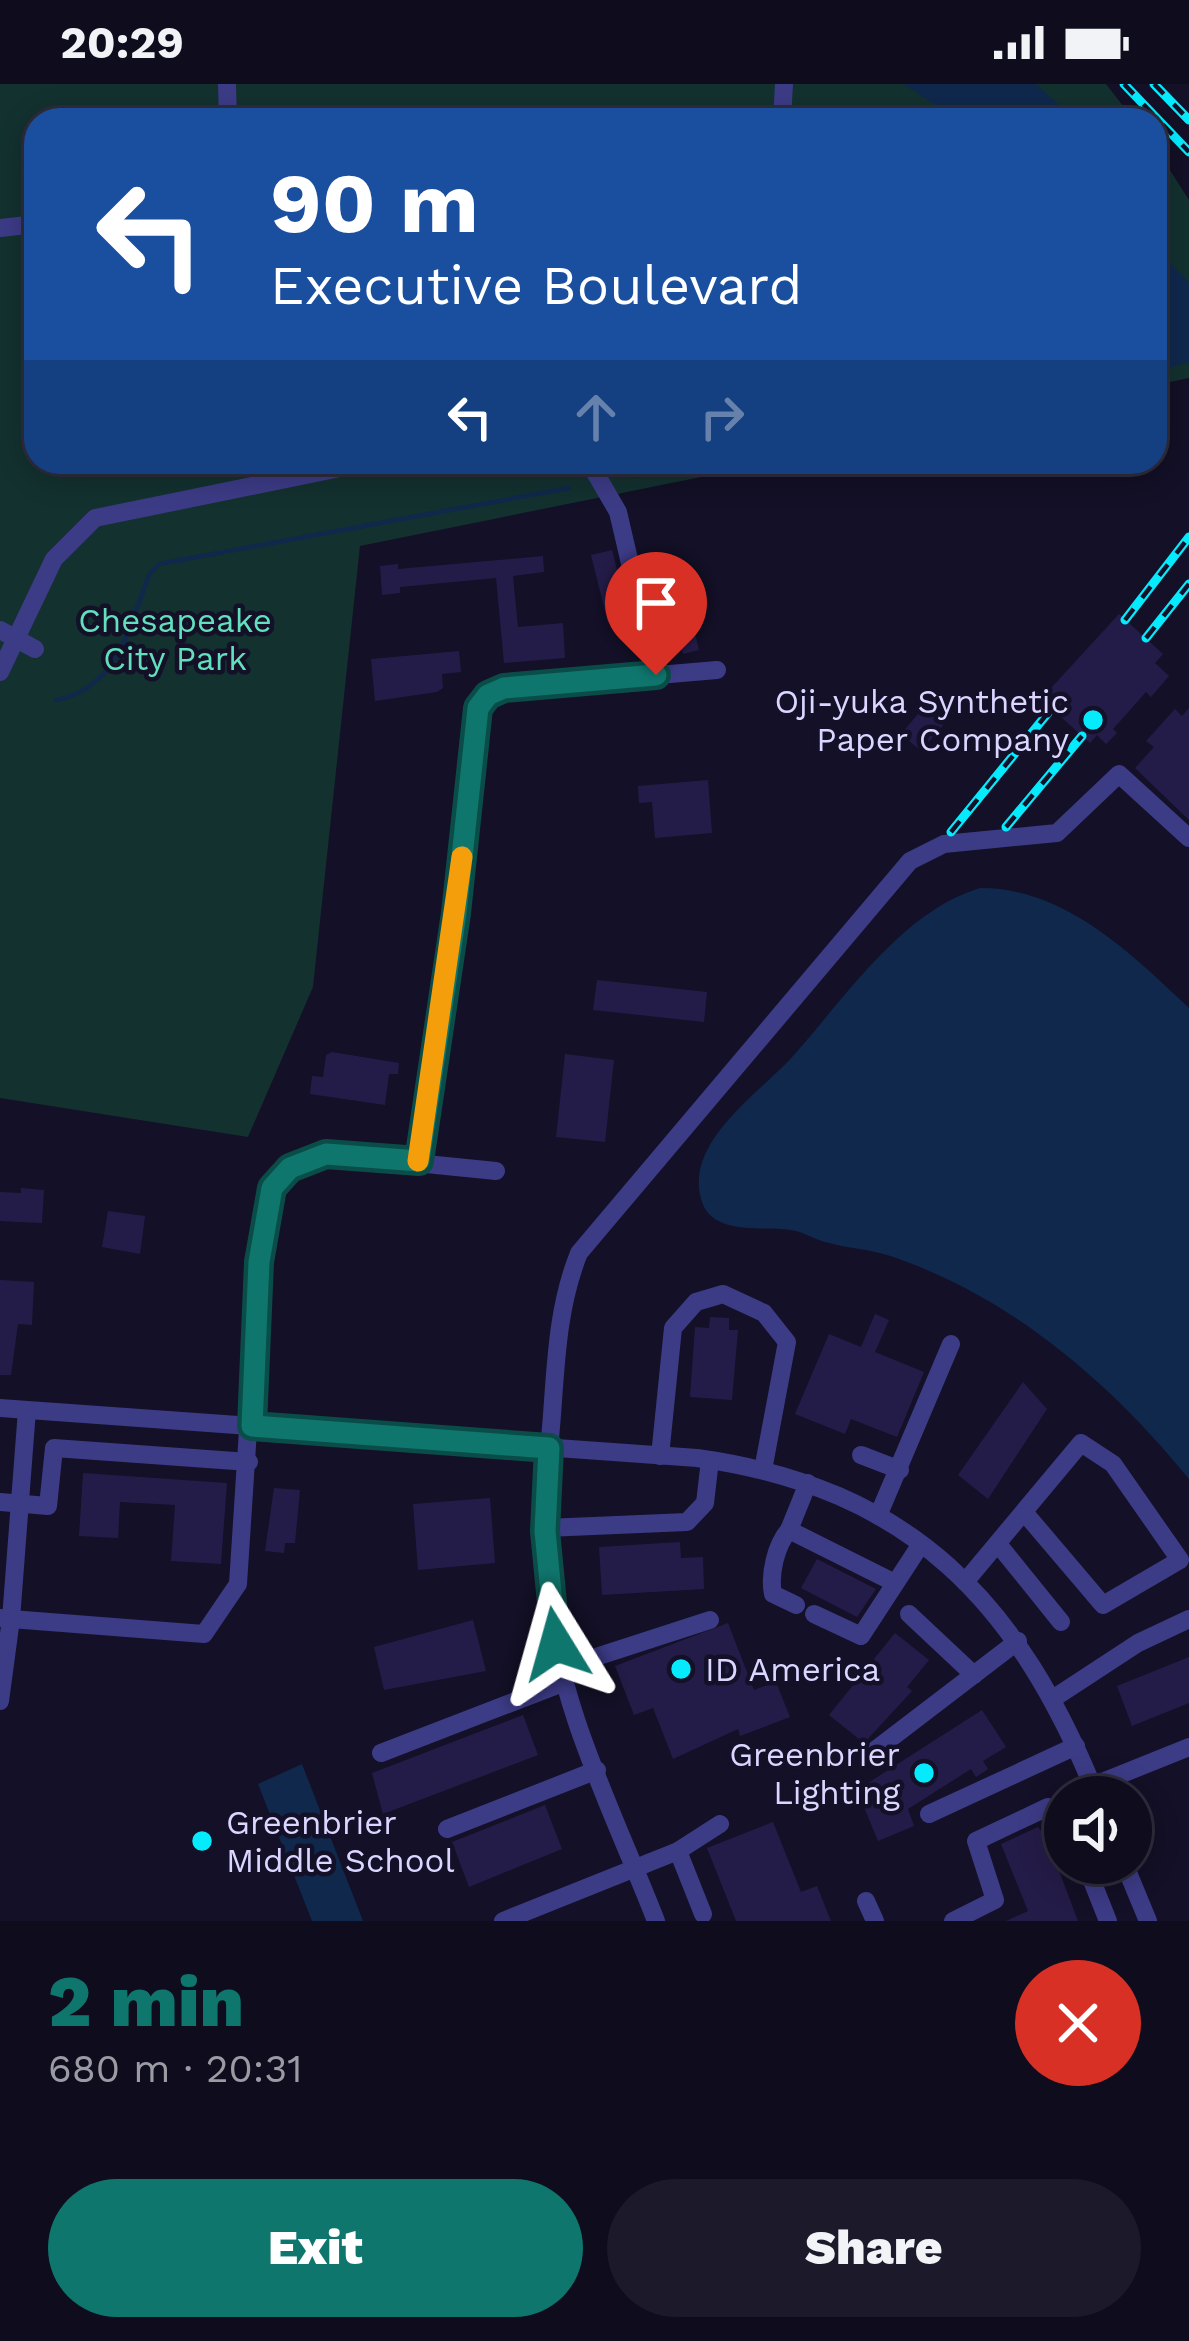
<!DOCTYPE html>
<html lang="en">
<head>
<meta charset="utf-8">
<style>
  body { margin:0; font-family:"Work Sans",sans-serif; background:#1c1a2a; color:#f1f3f6; height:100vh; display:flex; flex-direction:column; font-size:45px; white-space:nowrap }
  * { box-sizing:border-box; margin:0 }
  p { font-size:39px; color:#9b9ba4 }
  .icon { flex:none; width:66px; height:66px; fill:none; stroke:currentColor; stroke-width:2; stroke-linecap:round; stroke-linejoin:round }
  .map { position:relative; height:1837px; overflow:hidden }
  .drawer { display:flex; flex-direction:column; background:#0e0c1d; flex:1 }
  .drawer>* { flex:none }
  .guide { position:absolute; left:24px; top:24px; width:1143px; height:366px; border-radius:36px; box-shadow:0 6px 30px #0003,0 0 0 3px #2e2c3b; background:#1a4fa0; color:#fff; overflow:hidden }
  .controls { position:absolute; left:1044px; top:1692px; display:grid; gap:24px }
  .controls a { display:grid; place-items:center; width:108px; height:108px; border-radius:50%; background:#0e0c1d; box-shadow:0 6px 30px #0003,0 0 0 3px #2e2c3b; font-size:60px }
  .pin { position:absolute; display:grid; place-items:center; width:102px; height:102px; color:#fff; margin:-123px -51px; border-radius:50% 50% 50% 0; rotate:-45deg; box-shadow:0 0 12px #0007 }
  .pin .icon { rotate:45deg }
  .me { position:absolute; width:132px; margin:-66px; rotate:352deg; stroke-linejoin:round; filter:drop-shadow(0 0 9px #0008) }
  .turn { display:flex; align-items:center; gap:42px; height:252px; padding:0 48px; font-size:54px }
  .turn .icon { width:156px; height:156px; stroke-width:2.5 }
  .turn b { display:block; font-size:84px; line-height:102px }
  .lanes { display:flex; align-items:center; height:114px; padding:0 48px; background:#0003; justify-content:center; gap:60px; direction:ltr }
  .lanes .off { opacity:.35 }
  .round { display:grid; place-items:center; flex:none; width:126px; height:126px; border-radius:63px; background:#1c1a2a }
  .head { display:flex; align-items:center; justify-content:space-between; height:204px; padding:0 48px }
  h1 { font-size:72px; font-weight:800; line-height:90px; color:#0f766e }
  .action { display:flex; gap:24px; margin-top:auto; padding:24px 48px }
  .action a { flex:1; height:138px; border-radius:72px; background:#0f766e; color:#fff; font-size:48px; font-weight:800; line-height:138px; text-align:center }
  .action a+a { background:#1c1a2a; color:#f1f3f6 }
  .status { display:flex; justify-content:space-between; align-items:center; height:84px; padding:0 60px; background:#0e0c1d; direction:ltr }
  .status svg { height:33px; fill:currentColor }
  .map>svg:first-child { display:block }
</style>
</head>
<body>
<div class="status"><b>20:29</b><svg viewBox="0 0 49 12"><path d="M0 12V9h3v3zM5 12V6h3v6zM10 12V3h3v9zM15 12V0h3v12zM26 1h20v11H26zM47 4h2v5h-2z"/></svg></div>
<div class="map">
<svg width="1189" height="1837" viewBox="0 0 1189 1837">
  <rect width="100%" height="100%" fill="#131027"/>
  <!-- green -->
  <g fill="#13312f">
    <polygon points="0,0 1106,0 1134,36 36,36 36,378 775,378 360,462 313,903 248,1053 0,1014"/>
    <polygon points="1155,63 1189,116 1189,294 1155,301"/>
  </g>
  <!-- water -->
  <g fill="#0f284c">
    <polygon points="904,0 1036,0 1075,36 957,36"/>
    <polygon points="1155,165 1189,198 1189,278 1155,288"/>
    <path d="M 980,804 C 1064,803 1132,870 1189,924 L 1189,1395 C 1109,1297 1009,1211 887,1171 C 867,1165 846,1164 825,1158 C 814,1155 804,1148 791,1146 C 765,1142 713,1152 702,1118 C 682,1059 759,1010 793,972 C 845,914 902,827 980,804 Z"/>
    <polygon points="302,1680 363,1837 312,1837 258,1700"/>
  </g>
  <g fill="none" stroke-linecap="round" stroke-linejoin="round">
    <!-- stream -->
    <g stroke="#0f284c" stroke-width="4.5">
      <polyline points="634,392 705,378"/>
      <path d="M 56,616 C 118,605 130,541 149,491 L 159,480 L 569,404"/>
    </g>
  </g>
  <!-- building -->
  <g fill="#241c48">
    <polygon points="612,466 629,534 608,539 591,471"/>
    <polygon points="543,472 544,488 513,492 518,543 563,539 565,574 504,579 496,494 400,503 400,509 382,511 380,482 398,480 398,485"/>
    <polygon points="687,517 699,566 683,570 672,521"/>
    <polygon points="1119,530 1163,570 1155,579 1169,592 1151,613 1146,608 1113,645 1117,649 1106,660 1097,651 1090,659 1041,615"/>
    <polygon points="459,567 461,588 442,590 443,604 437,608 375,617 371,575"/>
    <polygon points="936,609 956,626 921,667 901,650"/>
    <polygon points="1189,624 1189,736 1135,684 1154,663 1146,657 1175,625 1182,632"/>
    <polygon points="708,696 712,749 655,754 652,718 639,719 638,702"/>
    <polygon points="597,896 707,908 704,938 593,926"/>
    <polygon points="332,968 399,979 398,990 389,990 385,1021 310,1010 312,992 323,993 326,971"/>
    <polygon points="565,970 614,976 605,1058 556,1053"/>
    <polygon points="21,1104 44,1106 42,1139 0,1137 0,1108 21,1109"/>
    <polygon points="108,1127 145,1132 140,1170 102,1163"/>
    <polygon points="0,1196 34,1198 32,1241 18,1240 11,1291 0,1291"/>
    <polygon points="875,1230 889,1236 875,1268 924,1288 897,1353 851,1335 845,1350 795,1330 829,1250 861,1263"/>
    <polygon points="710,1233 729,1234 729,1246 738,1246 732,1316 690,1313 695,1243 709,1244"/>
    <polygon points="1023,1298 1047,1325 988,1415 958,1391"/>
    <polygon points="83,1389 227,1399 221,1480 171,1477 175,1421 120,1418 118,1454 79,1452"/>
    <polygon points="274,1404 300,1406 295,1459 285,1459 284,1469 265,1467"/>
    <polygon points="490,1414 495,1479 418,1486 413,1420"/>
    <polygon points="680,1458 681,1474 703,1473 704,1505 602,1511 599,1463"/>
    <polygon points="817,1475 876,1505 857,1533 801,1504"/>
    <polygon points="473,1536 486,1587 384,1606 374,1563"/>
    <polygon points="728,1539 754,1606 776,1598 790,1633 740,1652 738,1645 673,1675 653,1624 634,1631 615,1582"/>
    <polygon points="895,1549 929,1576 907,1603 912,1607 864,1659 829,1631"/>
    <polygon points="1189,1573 1189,1619 1132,1642 1117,1602"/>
    <polygon points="982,1626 1006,1663 983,1677 988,1685 976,1693 971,1685 908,1725 914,1742 878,1757 857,1706"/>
    <polygon points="523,1631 538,1671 383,1730 372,1689"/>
    <polygon points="545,1721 562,1765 469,1803 452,1758"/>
    <polygon points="773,1738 801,1808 817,1802 831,1837 736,1837 707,1764"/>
    <polygon points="1038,1743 1047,1755 1078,1837 1006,1837 1028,1827 1001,1760"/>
  </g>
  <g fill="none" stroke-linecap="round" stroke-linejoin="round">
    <!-- minor -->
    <g stroke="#3c3b86" stroke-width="18">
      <polyline points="227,0 228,36"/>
      <polyline points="782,36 784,0"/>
      <polyline points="0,144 36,140"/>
      <polyline points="589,378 618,428 656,591"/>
      <polyline points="0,546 35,565"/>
      <polyline points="0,588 54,475 95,434 369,378"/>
      <polyline points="419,1077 456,829 478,624 488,611 504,604 717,586"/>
      <path d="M 0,1324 L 697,1374 C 912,1404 1019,1519 1097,1713"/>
      <polyline points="27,1326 11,1535 204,1550 238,1500 259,1177 272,1104 290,1084 326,1070 496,1087"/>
      <polyline points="861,1371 900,1386"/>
      <polyline points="660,1372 673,1244 696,1218 723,1210 764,1229 787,1258 763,1386"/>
      <polyline points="808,1399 789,1446 895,1499"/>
      <polyline points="0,1418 48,1422 54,1364 249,1378"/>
      <polyline points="878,1432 951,1260"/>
      <polyline points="546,1444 687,1438 705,1419 710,1376"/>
      <path d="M 789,1446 C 776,1461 769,1490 773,1510 L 796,1521"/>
      <polyline points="998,1460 1061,1538"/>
      <polyline points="965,1498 1081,1359 1113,1380 1180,1476 1103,1521 1024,1428"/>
      <polyline points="814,1530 861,1552 921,1460"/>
      <polyline points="909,1530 974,1591"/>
      <polyline points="0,1534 11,1535 0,1617"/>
      <polyline points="562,1584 710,1536"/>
      <polyline points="1054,1614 1138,1559 1189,1535"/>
      <polyline points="874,1667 1018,1557"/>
      <polyline points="381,1669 565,1598"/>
      <polyline points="1092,1702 1189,1663"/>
      <polyline points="929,1730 1076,1662"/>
      <polyline points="447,1745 597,1686"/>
      <polyline points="678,1767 703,1830"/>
      <polyline points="1085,1779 1108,1837"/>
      <polyline points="1124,1779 1148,1837"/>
      <polyline points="866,1817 875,1837"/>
      <polyline points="503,1837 678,1767 720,1740"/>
      <path d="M 656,1837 C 615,1731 557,1621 548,1506 C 543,1448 547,1389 552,1331 C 556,1276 558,1221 579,1169 L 910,777 L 944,760 L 1057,749 L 1119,690 L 1189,754"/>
      <polyline points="953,1837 995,1816 976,1757 1048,1723 1065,1731"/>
    </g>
    <!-- rail casing -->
    <g stroke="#05ebfd" stroke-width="9">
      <g id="rail">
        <polyline points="1124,0 1189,68"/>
        <polyline points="1154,0 1189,36"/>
        <polyline points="1125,536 1189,453"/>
        <polyline points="1146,554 1189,500"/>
        <polyline points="1006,743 1082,652"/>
        <polyline points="951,748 1052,624"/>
      </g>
    </g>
    <!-- rail -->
    <use href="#rail" stroke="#131027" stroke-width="4.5" stroke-dasharray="14" stroke-linecap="butt"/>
  </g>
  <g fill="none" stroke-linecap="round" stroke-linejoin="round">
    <!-- route casing -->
    <g stroke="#0a4d48" stroke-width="30">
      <polyline id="route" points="556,1560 545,1447 549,1364 252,1342 259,1178 272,1104 290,1084 326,1070 419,1077 456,829 478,624 488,611 504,604 656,591"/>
    </g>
    <!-- route -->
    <use href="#route" stroke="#0f766e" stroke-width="21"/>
    <!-- slow -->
    <polyline stroke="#f59e0b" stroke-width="21" points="418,1077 462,773"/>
  </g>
  <!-- markers -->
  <g fill="#05ebfd" stroke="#131027" stroke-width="4.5">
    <circle cx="1093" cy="636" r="12"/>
    <circle cx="681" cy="1585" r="12"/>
    <circle cx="924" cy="1689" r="12"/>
    <circle cx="202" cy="1757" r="12"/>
  </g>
  <g text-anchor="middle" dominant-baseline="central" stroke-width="9" stroke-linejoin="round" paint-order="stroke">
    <!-- park labels -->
    <g font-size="33" fill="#62dfbc" stroke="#131027">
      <text x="175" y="536">Chesapeake<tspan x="175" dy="38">City Park</tspan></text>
    </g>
    <!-- poi labels -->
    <g font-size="33" fill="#dad6ff" stroke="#131027" text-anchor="end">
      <text x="1069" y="617">Oji-yuka Synthetic<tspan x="1069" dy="38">Paper Company</tspan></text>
      <text x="705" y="1585" text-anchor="start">ID America</text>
      <text x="900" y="1670">Greenbrier<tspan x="900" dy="38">Lighting</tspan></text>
      <text x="226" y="1738" text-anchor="start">Greenbrier<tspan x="226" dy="38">Middle School</tspan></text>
    </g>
  </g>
</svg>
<div class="controls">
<a><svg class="icon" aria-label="sound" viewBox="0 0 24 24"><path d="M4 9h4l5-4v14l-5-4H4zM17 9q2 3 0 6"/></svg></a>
</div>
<div class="pin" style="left:656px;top:591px;background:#d93025"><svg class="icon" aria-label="arrive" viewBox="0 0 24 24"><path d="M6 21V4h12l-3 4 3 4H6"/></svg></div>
<svg class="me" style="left:556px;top:1560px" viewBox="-20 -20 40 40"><path d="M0-17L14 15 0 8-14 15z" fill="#0f766e" stroke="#fff" stroke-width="4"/></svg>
<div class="guide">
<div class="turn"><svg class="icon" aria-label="left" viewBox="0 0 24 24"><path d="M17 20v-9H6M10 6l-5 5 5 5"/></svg><div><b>90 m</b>Executive Boulevard</div></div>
<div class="lanes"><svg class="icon" aria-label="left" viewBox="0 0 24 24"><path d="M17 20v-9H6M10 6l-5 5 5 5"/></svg><svg class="icon off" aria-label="ahead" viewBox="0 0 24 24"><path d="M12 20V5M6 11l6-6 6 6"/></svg><svg class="icon off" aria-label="right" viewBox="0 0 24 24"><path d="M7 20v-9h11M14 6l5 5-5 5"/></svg></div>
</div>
</div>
<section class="drawer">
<div class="head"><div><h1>2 min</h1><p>680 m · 20:31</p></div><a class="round" style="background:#d93025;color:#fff"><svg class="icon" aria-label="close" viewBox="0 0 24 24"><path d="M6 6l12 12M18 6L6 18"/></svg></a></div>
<div class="action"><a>Exit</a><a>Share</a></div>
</section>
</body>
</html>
